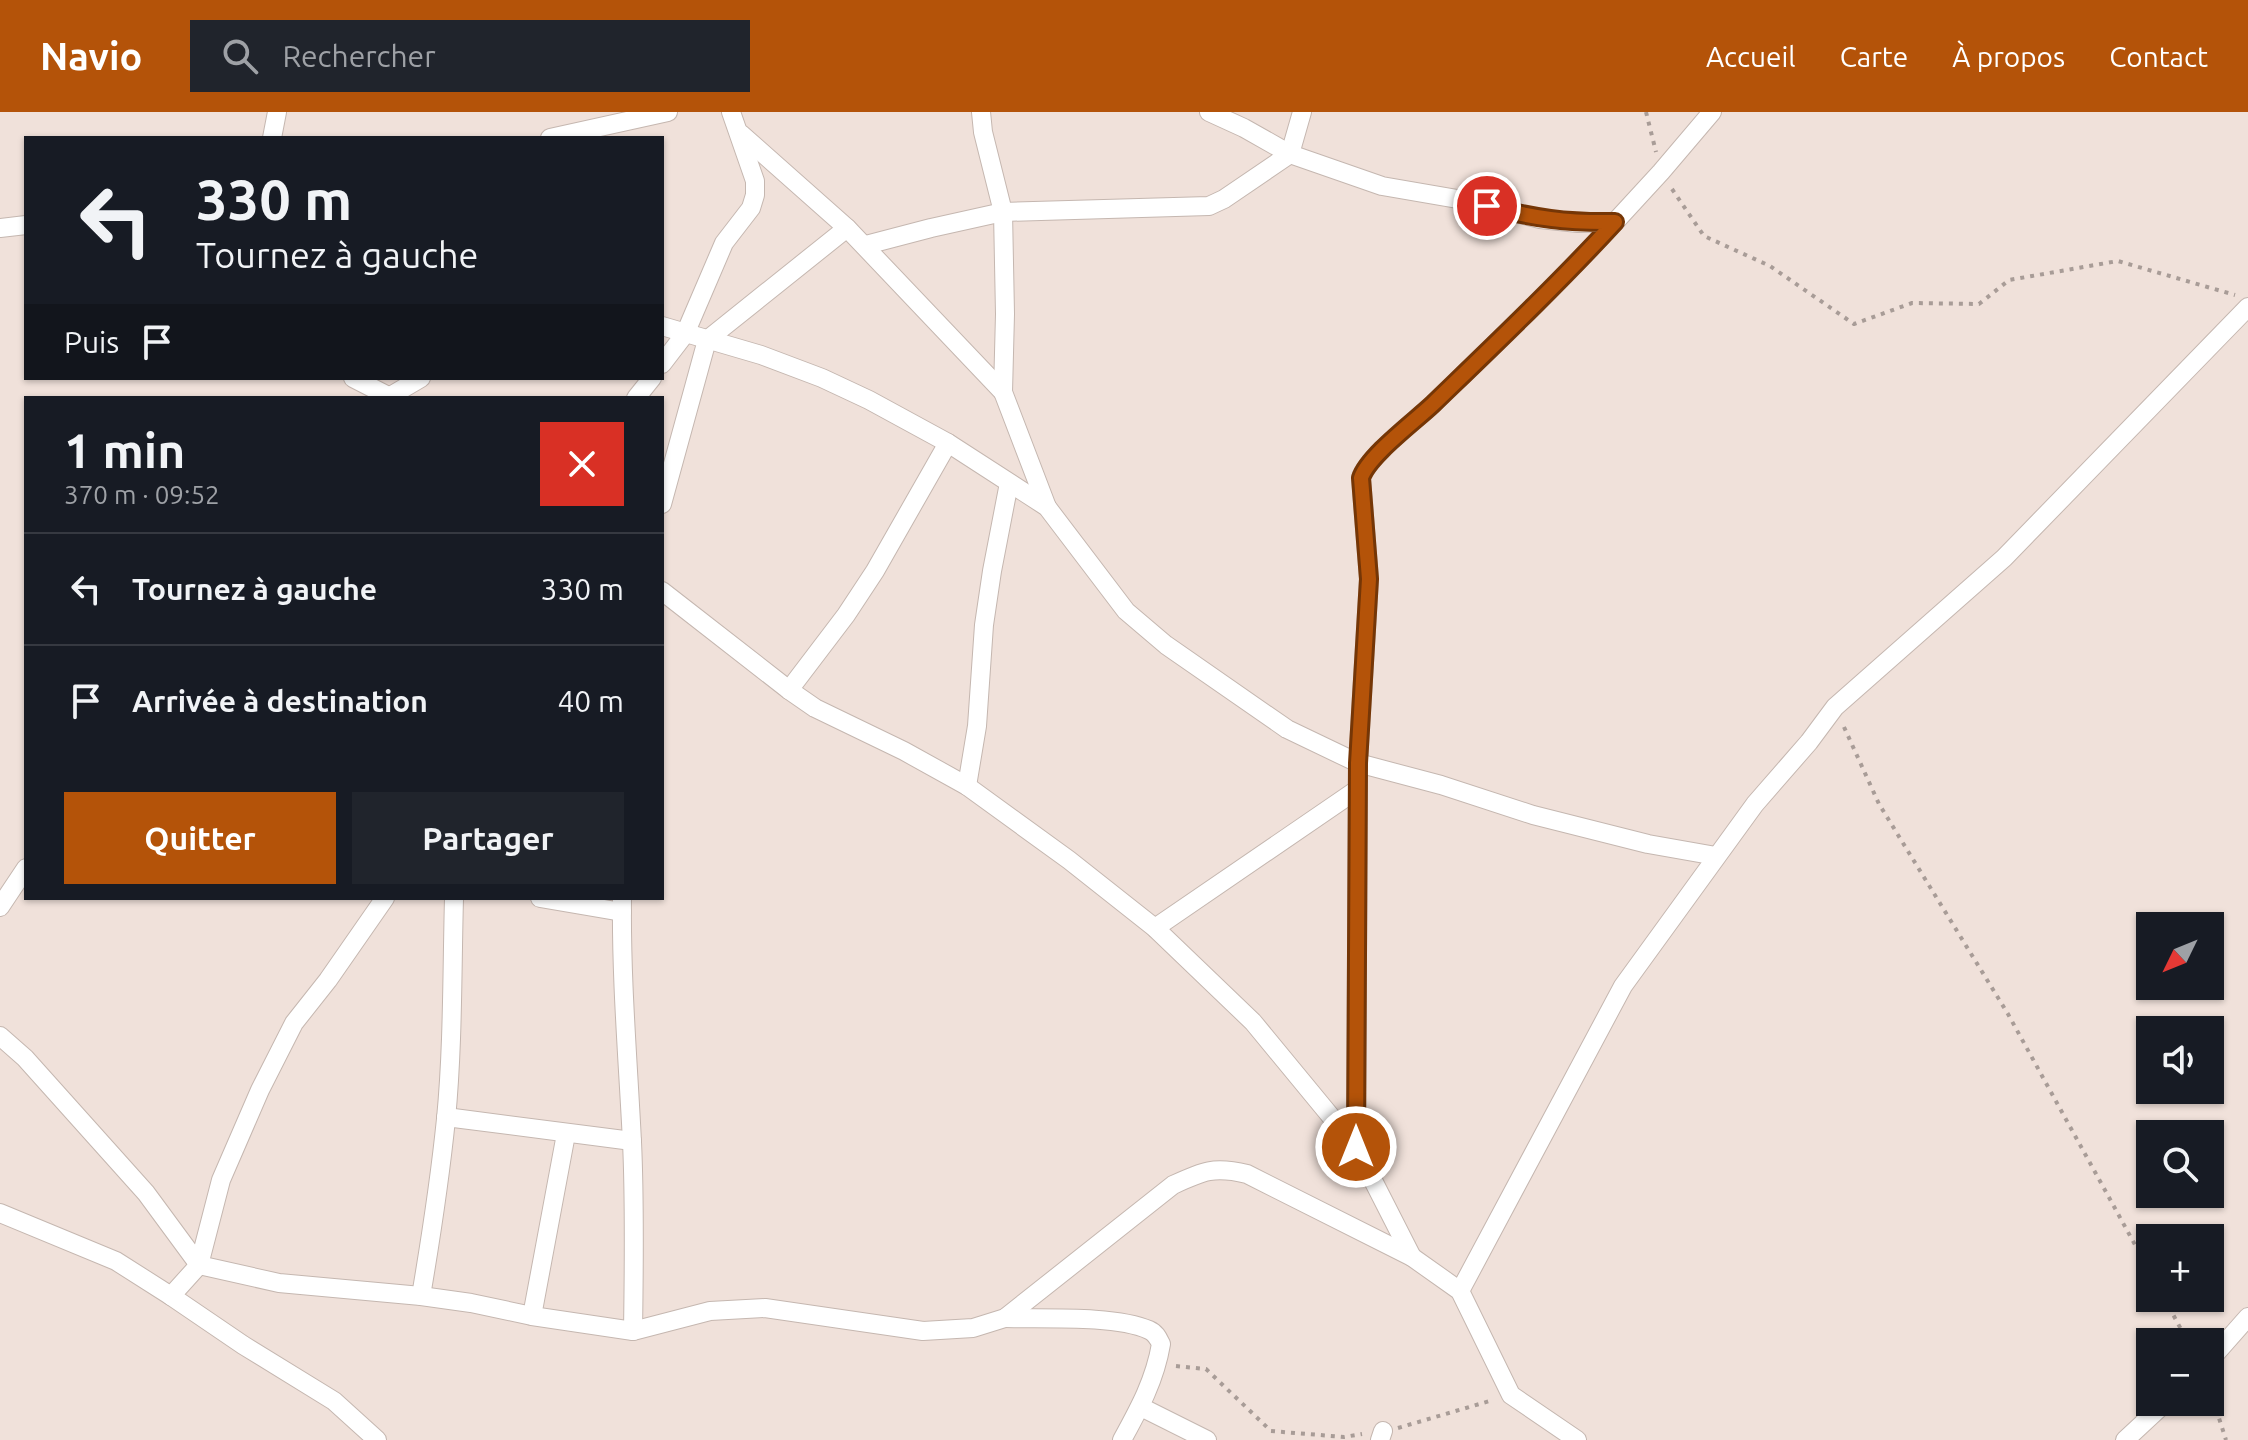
<!DOCTYPE html>
<html lang="fr">
<head>
<meta charset="utf-8">
<style>
  body { margin:0; font-family:Ubuntu,sans-serif; background:#20242c; color:#f1f3f6; height:100vh; display:flex; flex-direction:column; font-size:30px; white-space:nowrap }
  * { box-sizing:border-box; margin:0 }
  p { font-size:26px; color:#9ea1a6 }
  .icon { flex:none; width:44px; height:44px; fill:none; stroke:currentColor; stroke-width:2; stroke-linecap:round; stroke-linejoin:round }
  .map { position:relative; flex:1; overflow:hidden }
  .details { position:absolute; left:24px; top:284px; width:640px; height:504px; display:flex; flex-direction:column; background:#171b24; border-radius:0px; box-shadow:0 2px 6px #0004 }
  .details>* { flex:none }
  .banner { position:absolute; left:24px; top:24px; width:640px; height:244px; border-radius:0px; box-shadow:0 2px 6px #0004; background:#171b24; color:#f1f3f6; overflow:hidden }
  .needle { width:52px; rotate:227deg }
  .controls { position:absolute; left:2136px; top:800px; display:grid; gap:16px }
  .controls a { display:grid; place-items:center; width:88px; height:88px; border-radius:0px; background:#171b24; box-shadow:0 2px 6px #0004; font-size:40px }
  .pin { position:absolute; display:grid; place-items:center; width:68px; height:68px; color:#fff; margin:-34px; border:4px solid #fff; border-radius:50%; box-shadow:0 2px 8px #0007 }
  .me { position:absolute; width:88px; margin:-44px; rotate:0deg; stroke-linejoin:round; filter:drop-shadow(0 0 6px #0008) }
  .turn { display:flex; align-items:center; gap:28px; height:168px; padding:0 40px; font-size:36px }
  .turn .icon { width:104px; height:104px; stroke-width:2.5 }
  .turn b { display:block; font-size:56px; line-height:68px }
  .then { display:flex; align-items:center; height:76px; padding:0 40px; background:#0003; gap:16px; font-size:30px }
  .round { display:grid; place-items:center; flex:none; width:84px; height:84px; border-radius:0px; background:#20242c }
  .headline { display:flex; align-items:center; justify-content:space-between; height:136px; padding:0 40px }
  h1 { font-size:48px; font-weight:700; line-height:60px }
  .cta { display:flex; gap:16px; margin-top:auto; padding:16px 40px }
  .cta a { flex:1; height:92px; border-radius:0px; background:#b45309; color:#fff; font-size:32px; font-weight:700; line-height:92px; text-align:center }
  .cta a+a { background:#20242c; color:#f1f3f6 }
  ul { padding:0; list-style:none }
  li { display:flex; align-items:center; gap:24px; height:112px; padding:0 40px; border-top:2px solid #363941 }
  li div { flex:1 }
  li b { display:block; font-size:30px }
  li em { font-style:normal }
  header { display:flex; align-items:center; gap:48px; box-sizing:border-box; height:112px; padding:0 40px; background:#b45309; color:#fff }
  header strong { font-size:38px }
  nav { display:flex; gap:44px; margin-inline-start:auto; font-size:28px }
  .search { width:560px; height:72px; background:#20242c; display:flex; align-items:center; gap:20px; box-sizing:border-box; padding:0 28px; border-radius:0px; color:#9ea1a6; font-size:30px }
  .map>svg:first-child { display:block }
</style>
</head>
<body>
<header>
<strong>Navio</strong>
<div class="search"><svg class="icon" aria-label="search" viewBox="0 0 24 24"><circle cx="10" cy="10" r="6"/><path d="M15 15l6 6"/></svg>Rechercher</div>
<nav><a>Accueil</a><a>Carte</a><a>À propos</a><a>Contact</a></nav>
</header>
<div class="map">
<svg width="2248" height="1328" viewBox="0 0 2248 1328">
  <rect width="100%" height="100%" fill="#f0e1da"/>
  <g fill="none" stroke-linecap="round" stroke-linejoin="round">
    <!-- minor casing -->
    <g stroke="#c5b7b0" stroke-width="20">
      <g id="minor">
        <polyline points="981,0 983,20 1003,100 1005,202 1003,280 1047,395"/>
        <polyline points="1209,0 1244,16 1290,42 1382,74 1469,89 1540,107 1578,111 1615,110 1661,60 1712,0"/>
        <polyline points="741,22 847,116"/>
        <polyline points="272,26 277,0"/>
        <polyline points="550,26 668,0"/>
        <polyline points="0,116 26,113"/>
        <polyline points="866,133 931,116 1003,100 1209,94 1224,87 1290,42 1302,0"/>
        <polyline points="662,214 761,243 822,266 869,288 948,331 1047,395 1126,499 1166,533 1287,617 1358,651 1441,673 1533,703 1648,732 1716,744"/>
        <polyline points="662,252 685,222 724,131 751,96 755,83 755,69 731,0"/>
        <polyline points="353,266 392,286"/>
        <polyline points="387,286 421,266"/>
        <polyline points="636,286 652,266"/>
        <polyline points="662,392 707,228 847,116 1003,280"/>
        <polyline points="662,479 789,578 815,596 904,639 967,674 1069,748 1155,816 1253,910 1356,1035 1412,1145"/>
        <polyline points="789,578 846,503 875,459 948,331"/>
        <polyline points="967,674 977,614 984,513 992,459 1009,371"/>
        <polyline points="540,786 622,800"/>
        <path d="M 622,786 C 621,868 628,949 632,1030 C 635,1093 634,1156 633,1219"/>
        <polyline points="0,795 26,756"/>
        <polyline points="1155,816 1358,677"/>
        <path d="M 0,924 L 25,946 L 146,1081 L 199,1153 L 279,1171 L 421,1184 L 471,1191 L 532,1204 L 633,1219 L 710,1199 L 765,1196 L 923,1219 L 973,1216 L 1005,1206 L 1173,1073 C 1203,1059 1214,1054 1247,1062 L 1412,1145 L 1460,1179 L 1511,1283 L 1577,1328"/>
        <polyline points="446,1005 632,1029"/>
        <path d="M 1356,1035 L 1358,651 L 1369,467 L 1361,366 C 1368,344 1414,310 1433,292 C 1494,233 1557,173 1615,110"/>
        <polyline points="0,1101 116,1149 171,1184 243,1233 334,1289 377,1328"/>
        <polyline points="1460,1179 1623,874 1755,692 1809,630 1835,595 2004,446 2248,195"/>
        <polyline points="171,1184 199,1153 221,1068 260,978 294,911 328,868 385,786"/>
        <path d="M 421,1184 C 431,1125 440,1066 446,1007 C 453,934 452,860 454,786"/>
        <polyline points="532,1204 566,1022"/>
        <path d="M 1005,1206 C 1043,1207 1115,1203 1149,1218 C 1156,1221 1158,1226 1161,1232 C 1155,1268 1139,1297 1122,1328"/>
        <polyline points="2210,1248 2248,1205"/>
        <polyline points="1141,1295 1207,1328"/>
        <polyline points="1380,1328 1383,1319"/>
        <polyline points="2125,1328 2166,1290"/>
      </g>
    </g>
    <!-- path -->
    <g stroke="#a89c97" stroke-width="4" stroke-dasharray="4 6" stroke-linecap="butt">
      <polyline points="1646,0 1656,40"/>
      <polyline points="1672,77 1704,124 1770,154 1854,212 1912,191 1979,192 2009,168 2118,149 2235,183"/>
      <polyline points="1844,615 1879,692 2008,902 2150,1160"/>
      <polyline points="2164,1186 2188,1230"/>
      <polyline points="1176,1254 1206,1257 1271,1319 1344,1325 1362,1322"/>
      <polyline points="2210,1278 2226,1328"/>
      <polyline points="1398,1316 1493,1288"/>
    </g>
    <!-- minor -->
    <use href="#minor" stroke="#fff" stroke-width="18"/>
  </g>
  <g fill="none" stroke-linecap="round" stroke-linejoin="round">
    <!-- route casing -->
    <g stroke="#753606" stroke-width="20">
      <path id="route" d="M 1356,1035 L 1358,651 L 1369,467 L 1361,366 C 1368,344 1414,310 1433,292 C 1494,233 1557,173 1615,110 C 1567,111 1533,106 1487,94"/>
    </g>
    <!-- route -->
    <use href="#route" stroke="#b45309" stroke-width="14"/>
  </g>
</svg>
<div class="controls">
<a><svg class="needle" viewBox="-14 -14 28 28"><path d="M0-13l5 13h-10z" fill="#e53935"/><path d="M0 13l5-13h-10z" fill="#9ea1a6"/></svg></a>
<a><svg class="icon" aria-label="sound" viewBox="0 0 24 24"><path d="M4 9h4l5-4v14l-5-4H4zM17 9q2 3 0 6"/></svg></a>
<a><svg class="icon" aria-label="search" viewBox="0 0 24 24"><circle cx="10" cy="10" r="6"/><path d="M15 15l6 6"/></svg></a>
<a>+</a>
<a>−</a>
</div>
<div class="pin" style="left:1487px;top:94px;background:#d93025"><svg class="icon" aria-label="arrive" viewBox="0 0 24 24"><path d="M6 21V4h12l-3 4 3 4H6"/></svg></div>
<svg class="me" style="left:1356px;top:1035px" viewBox="-20 -20 40 40"><circle r="17" fill="#b45309" stroke="#fff" stroke-width="3"/><path d="M0-11L8 9 0 5-8 9z" fill="#fff"/></svg>
<div class="banner">
<div class="turn"><svg class="icon" aria-label="left" viewBox="0 0 24 24"><path d="M17 20v-9H6M10 6l-5 5 5 5"/></svg><div><b>330 m</b>Tournez à gauche</div></div>
<div class="then">Puis<svg class="icon" aria-label="arrive" viewBox="0 0 24 24"><path d="M6 21V4h12l-3 4 3 4H6"/></svg></div>
</div>
<section class="details">
<div class="headline"><div><h1>1 min</h1><p>370 m · 09:52</p></div><a class="round" style="background:#d93025;color:#fff"><svg class="icon" aria-label="close" viewBox="0 0 24 24"><path d="M6 6l12 12M18 6L6 18"/></svg></a></div>
<ul>
<li><svg class="icon" aria-label="left" viewBox="0 0 24 24"><path d="M17 20v-9H6M10 6l-5 5 5 5"/></svg><div><b>Tournez à gauche</b></div><em>330 m</em></li>
<li><svg class="icon" aria-label="arrive" viewBox="0 0 24 24"><path d="M6 21V4h12l-3 4 3 4H6"/></svg><div><b>Arrivée à destination</b></div><em>40 m</em></li>
</ul>
<div class="cta"><a>Quitter</a><a>Partager</a></div>
</section>
</div>
</body>
</html>
